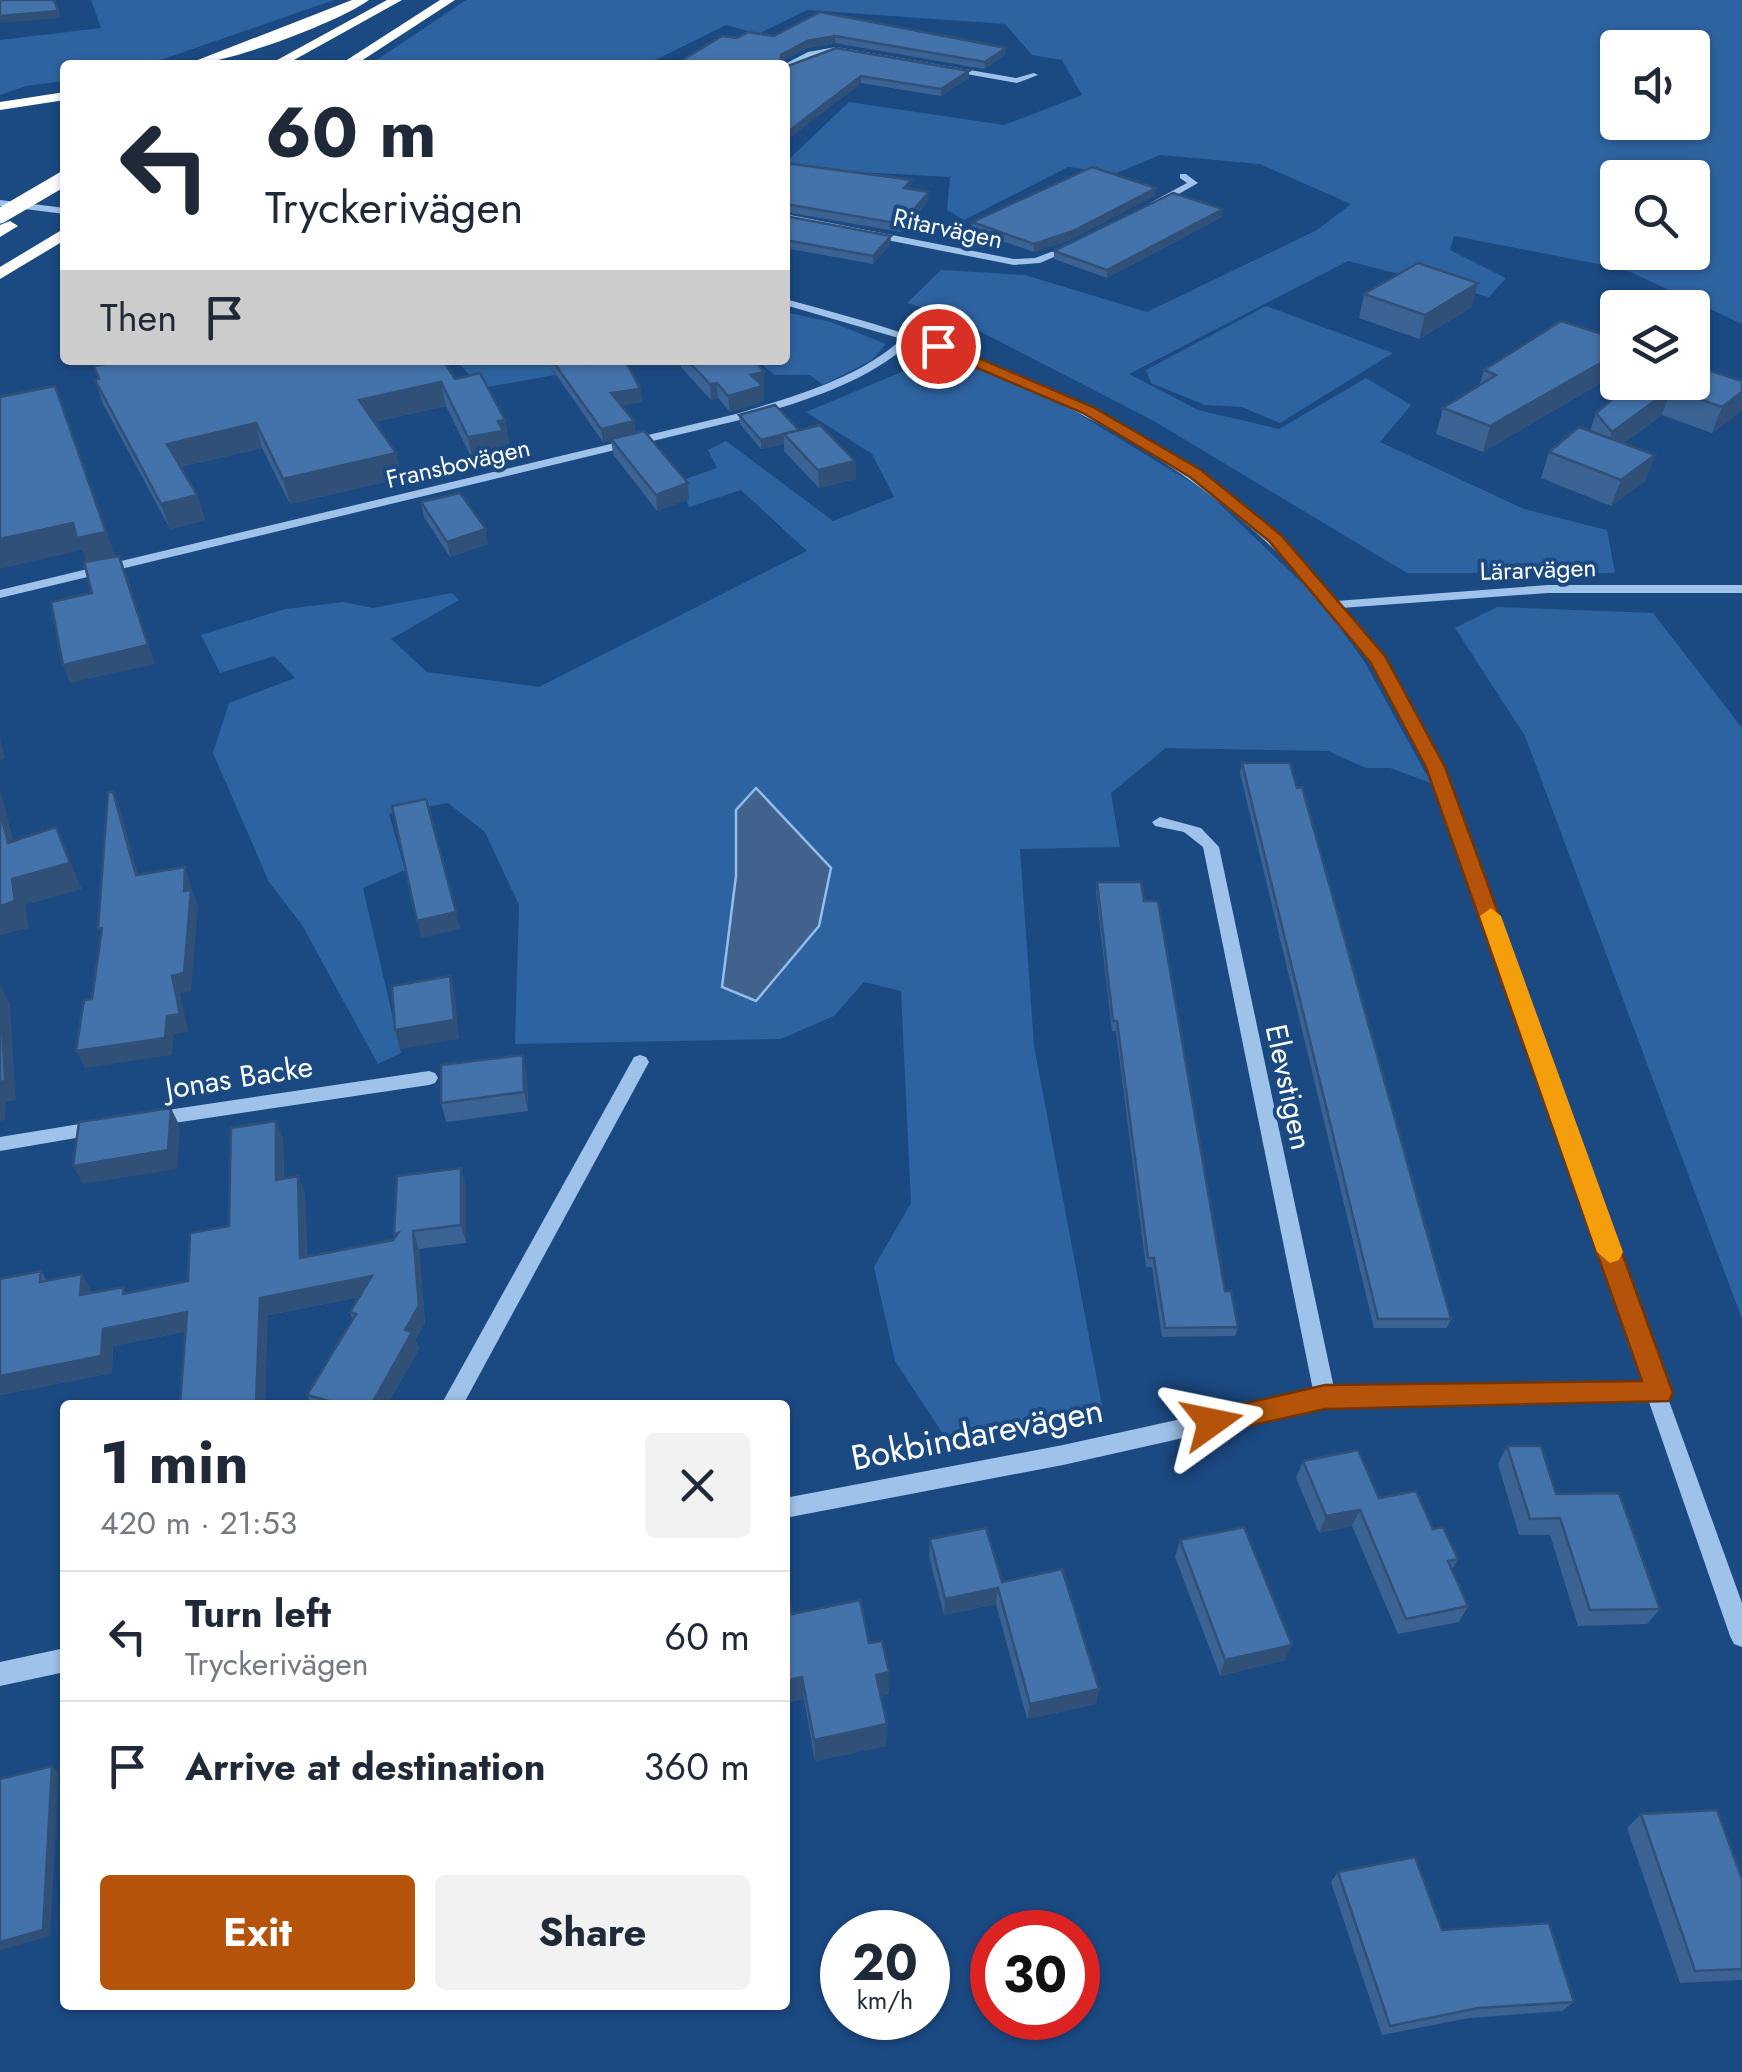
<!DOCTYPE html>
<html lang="en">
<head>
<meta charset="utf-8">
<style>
  body { margin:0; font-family:Jost,sans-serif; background:#f2f2f3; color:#1f2937; height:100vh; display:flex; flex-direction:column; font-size:38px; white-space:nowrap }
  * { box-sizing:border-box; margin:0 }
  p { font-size:32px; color:#747a83 }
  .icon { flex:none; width:55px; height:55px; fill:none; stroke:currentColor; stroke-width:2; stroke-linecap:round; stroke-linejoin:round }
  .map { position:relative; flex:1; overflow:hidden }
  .sheet { position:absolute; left:60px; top:1400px; width:730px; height:610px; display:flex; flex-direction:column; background:#fff; border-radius:10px; box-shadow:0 2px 8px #0004 }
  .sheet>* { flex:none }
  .top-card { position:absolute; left:60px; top:60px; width:730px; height:305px; border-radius:10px; box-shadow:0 2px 8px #0004; background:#fff; color:#1f2937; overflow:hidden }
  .fabs { position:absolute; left:1600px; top:30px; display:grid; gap:20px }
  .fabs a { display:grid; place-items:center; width:110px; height:110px; border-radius:10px; background:#fff; box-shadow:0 2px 8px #0004; font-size:50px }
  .speed { position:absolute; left:820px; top:1910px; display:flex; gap:20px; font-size:50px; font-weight:700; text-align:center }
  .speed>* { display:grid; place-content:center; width:130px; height:130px; border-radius:50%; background:#fff; box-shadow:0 2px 8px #0004; line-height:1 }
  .speed small { font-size:25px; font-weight:400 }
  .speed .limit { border:15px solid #d22; background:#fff; color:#111 }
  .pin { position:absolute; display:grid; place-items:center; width:85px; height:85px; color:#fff; margin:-42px; border:5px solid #fff; border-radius:50%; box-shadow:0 2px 10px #0007 }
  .me { position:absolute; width:110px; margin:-55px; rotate:78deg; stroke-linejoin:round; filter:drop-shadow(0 0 8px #0008) }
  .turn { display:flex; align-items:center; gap:35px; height:210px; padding:0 40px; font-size:45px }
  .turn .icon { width:130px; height:130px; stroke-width:2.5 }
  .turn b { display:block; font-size:70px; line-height:85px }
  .then { display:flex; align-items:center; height:95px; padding:0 40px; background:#0003; gap:20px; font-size:38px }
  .round { display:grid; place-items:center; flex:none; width:105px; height:105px; border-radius:10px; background:#f2f2f3 }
  .headline { display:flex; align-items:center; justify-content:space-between; height:170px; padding:0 40px }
  h1 { font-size:60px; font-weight:700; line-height:75px }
  .cta { display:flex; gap:20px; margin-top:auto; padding:20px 40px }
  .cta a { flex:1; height:115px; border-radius:10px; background:#b45309; color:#fff; font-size:40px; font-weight:700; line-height:115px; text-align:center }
  .cta a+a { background:#f2f2f3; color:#1f2937 }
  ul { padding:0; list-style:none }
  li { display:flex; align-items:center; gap:30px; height:130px; padding:0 40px; border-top:2px solid #e0e1e3 }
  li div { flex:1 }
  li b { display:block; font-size:38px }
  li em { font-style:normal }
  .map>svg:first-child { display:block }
</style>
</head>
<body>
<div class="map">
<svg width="1742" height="2072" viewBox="0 0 1742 2072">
  <rect width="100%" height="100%" fill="#1b4982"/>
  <!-- green -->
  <g fill="#2e63a1" fill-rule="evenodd">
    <polygon points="91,0 334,0 146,65 65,65 65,81 26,86 0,95 0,40 101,28"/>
    <path d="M 466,0 L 1742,0 L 1742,324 L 1624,269 L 1454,236 L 1450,250 L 1506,278 L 1489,297 L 1348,261 L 1129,374 L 1198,410 L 1279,429 L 1366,378 L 1411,405 L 1380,442 L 1524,509 L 1607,530 L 1615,573 L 1407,573 L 1154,421 L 952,317 L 907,303 L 941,270 L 1025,275 L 1147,312 L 1317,230 L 1351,204 L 1260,164 L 1160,155 L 1117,173 L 1068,167 L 964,220 L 947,210 L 950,177 L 785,168 L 785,163 L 849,102 L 1004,125 L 1082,95 L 1062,60 L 1032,55 L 1005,24 L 807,10 L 758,34 L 726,25 L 645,65 L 369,65 ZM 1618,48 L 1692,48 L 1692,122 L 1618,122 ZM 1618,178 L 1692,178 L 1692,252 L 1618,252 Z"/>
    <polygon points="1266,306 1393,353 1280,423 1242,407 1205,405 1151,383 1146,370"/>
    <polygon points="785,312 831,322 886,344 872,360 823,385 810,375 775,375 756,360 785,360"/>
    <polygon points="456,360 547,360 555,375 481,388"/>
    <polygon points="923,363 969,367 1038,389 1207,492 1320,600 1364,661 1431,783 1390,768 1366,768 1328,751 1166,748 1111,793 1120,847 1020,849 1034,1046 1103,1411 947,1440 895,1361 874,1267 911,1203 901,991 864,982 834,1016 781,1039 515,1044 519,905 485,832 448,803 389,814 405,870 363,888 401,1053 378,1064 302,925 269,882 213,753 229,703 295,678 274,656 220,673 201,635 285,609 343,602 373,608 452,593 459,600 391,639 427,672 539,687 807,551 741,490 689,507 680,481 717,468 708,450 726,441 833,521 894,497 872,454 806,412"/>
    <polygon points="1497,607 1653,613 1742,728 1742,1319 1525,736 1455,628"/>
  </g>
  <!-- water -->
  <polygon fill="#40628c" stroke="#92bdec" stroke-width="2.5" points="756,788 831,868 819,926 756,1001 722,987 736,876 736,810"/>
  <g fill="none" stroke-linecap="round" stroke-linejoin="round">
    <!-- minor -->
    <g fill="#9fc2ea" fill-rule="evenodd">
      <polygon points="836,47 1016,78 1034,73 1038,75 1017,83 836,51 813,56 788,69 785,69 783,65 808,52"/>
      <polygon points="1180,174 1186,174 1198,183 1156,207 1150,207 1150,203 1187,183 1180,178"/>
      <polygon points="0,200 65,208 65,214 0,206"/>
      <polygon points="785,214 1014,259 1035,258 1072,244 1077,247 1040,263 1014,265 785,220"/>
      <path d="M 785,299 C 965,346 1147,412 1283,546 C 1301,564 1320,581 1336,601 L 1548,585 L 1742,585 L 1742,593 L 1548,593 L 1341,608 L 1390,672 L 1442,767 L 1664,1385 L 1670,1393 L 1668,1398 L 1742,1603 L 1742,1647 L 1734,1644 L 1730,1636 L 1649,1402 L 1325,1406 L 1063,1465 L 785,1518 L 785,1498 L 1063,1445 L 1313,1390 L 1203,847 L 1184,832 L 1155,826 L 1152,822 L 1160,817 L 1201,828 L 1219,847 L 1334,1388 L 1643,1384 L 1428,767 C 1411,736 1395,703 1376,673 C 1268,503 1096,407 911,342 C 865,384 803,401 744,419 L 0,598 L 0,590 L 736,414 C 794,396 856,380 902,339 L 785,305 Z"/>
      <polygon points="640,1055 646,1057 649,1062 463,1405 441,1405 634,1057"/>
      <polygon points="429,1071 435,1073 438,1078 435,1083 429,1085 154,1126 148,1124 145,1119 148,1114 154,1112"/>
      <polygon points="98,1121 105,1123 107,1128 105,1133 0,1151 0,1137"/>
      <polygon points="65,1648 65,1672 0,1686 0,1662"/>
    </g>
    <!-- highway -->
    <g fill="#fff" fill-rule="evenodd">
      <path d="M 352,0 L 369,0 C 337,23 224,65 185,65 Z"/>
      <polygon points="387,0 402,0 285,65 268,65"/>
      <polygon points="440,0 455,0 355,65 339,65"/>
      <polygon points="65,92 65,100 0,110 0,102"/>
      <polygon points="10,221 18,226 0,237 0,225"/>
      <polygon points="65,228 65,240 0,279 0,267"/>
    </g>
    <!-- highway-bridge -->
    <polyline stroke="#fff" stroke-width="15" points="0,216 65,178"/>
  </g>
  <!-- wall -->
  <g fill="#3a6393">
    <polygon points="820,12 1005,55 984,69 835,43 807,48 781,62 781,64 788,66 969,78 941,96 861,83 785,141 737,38 774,36"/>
    <polygon points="785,163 912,188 910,189 929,200 901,232 785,212"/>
    <polygon points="1155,195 1072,239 1034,252 971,230 972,222"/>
    <polygon points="785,216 891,236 890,244 873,264 785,248"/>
    <polygon points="1222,217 1107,278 1054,259 1054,251"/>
    <polygon points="1364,294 1472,307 1419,339 1359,318"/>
    <polygon points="1618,339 1618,373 1483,452 1436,434 1443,408 1479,386 1484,370"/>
    <polygon points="547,360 584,360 587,364 640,389 642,402 621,405 636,433 689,499 657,511 613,454 611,440 603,442 548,363"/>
    <polygon points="681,360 754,360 764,372 764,401 730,412 718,398 711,400 681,367"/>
    <polygon points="98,379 455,379 505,420 509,444 505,444 507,455 473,461 446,406 374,422 402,478 290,504 262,448 180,467 197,495 205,520 170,529 103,404 95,380"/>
    <polygon points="1742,381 1742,410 1712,433 1662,415 1624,443 1655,455 1645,481 1611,506 1541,478 1549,452 1590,431 1596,413 1633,382"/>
    <polygon points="739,415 799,430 855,461 856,479 819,488 784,451 784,444 761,449 740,424"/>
    <polygon points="421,502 488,544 450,557 424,517"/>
    <polygon points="1242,763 1451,1319 1447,1328 1374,1328 1240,773"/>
    <polygon points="1097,882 1225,1291 1238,1327 1235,1336 1162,1337 1152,1267 1146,1267 1116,1031 1112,1031 1096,892"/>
    <polygon points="527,1074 528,1111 446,1122 441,1103"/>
    <polygon points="283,1138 284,1178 305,1193 307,1257 393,1240 395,1237 394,1234 466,1186 466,1243 419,1249 425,1323 415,1340 419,1349 387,1405 312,1405 307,1395 353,1320 350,1312 359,1297 113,1346 112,1373 0,1395 41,1271 47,1281 92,1292 92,1293 127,1293 188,1281 229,1226"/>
    <polygon points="1507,1446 1556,1494 1660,1609 1647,1624 1578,1626 1550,1535 1519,1535 1498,1464"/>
    <polygon points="1303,1461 1379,1498 1433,1529 1458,1559 1452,1570 1468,1606 1459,1622 1398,1634 1352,1526 1319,1533 1296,1478"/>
    <polygon points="930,1539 1002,1582 1099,1689 1096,1704 1027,1719 996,1604 944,1615 929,1556"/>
    <polygon points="1180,1540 1285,1660 1220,1676 1175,1557"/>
    <polygon points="785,1578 792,1614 869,1643 889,1694 881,1696 887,1724 886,1746 815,1761 804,1699 785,1703"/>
    <polygon points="1641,1814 1742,1879 1742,1980 1680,1983 1627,1828"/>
    <polygon points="1338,1872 1442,1930 1574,2002 1562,2011 1469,2018 1382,2035 1331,1882"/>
  </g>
  <!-- shaded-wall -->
  <g fill="#305078">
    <polygon points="58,11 61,18 0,23 0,16"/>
    <polygon points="835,36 835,43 807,48 781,62 781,55 807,41"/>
    <polygon points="1006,48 1005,55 984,69 985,62"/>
    <polygon points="969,71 969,78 941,96 941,89"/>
    <polygon points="861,76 861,83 785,141 785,134"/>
    <polygon points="1156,188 1155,195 1072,239 1034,252 1034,244"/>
    <polygon points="929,192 929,200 901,232 901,224"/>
    <polygon points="1223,209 1222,217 1107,278 1107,270"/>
    <polygon points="891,236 890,244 873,264 873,256"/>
    <polygon points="1478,283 1472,307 1419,339 1425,315"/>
    <polygon points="1618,353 1618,373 1483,452 1490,426"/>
    <polygon points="764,372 764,401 730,412 728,396 751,375"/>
    <polygon points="441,382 446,406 365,424 359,400"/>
    <polygon points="717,383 718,398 711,400 710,384"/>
    <polygon points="55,386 116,558 88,565 82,550 0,569 0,539"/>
    <polygon points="640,389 642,402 613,407 611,393"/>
    <polygon points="1671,389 1662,415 1603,458 1612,432"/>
    <polygon points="1742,392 1742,410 1712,433 1722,407"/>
    <polygon points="505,420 509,444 505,444 507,455 473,461 468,437 498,421"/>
    <polygon points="634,421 636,434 603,442 601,429"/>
    <polygon points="256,423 262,448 175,468 167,444"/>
    <polygon points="784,435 784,444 761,449 761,440"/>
    <polygon points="396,453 402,478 290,504 283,479"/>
    <polygon points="1655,455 1645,481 1611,506 1621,480"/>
    <polygon points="855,461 856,479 819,488 818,470"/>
    <polygon points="688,483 689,499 657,511 656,495"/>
    <polygon points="197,495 205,520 170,529 161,504"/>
    <polygon points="486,529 488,544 450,557 447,542"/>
    <polygon points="126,574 155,664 70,683 63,665"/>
    <polygon points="0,737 5,759 0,760"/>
    <polygon points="0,789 21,869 8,843 0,811"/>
    <polygon points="113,792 120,809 143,892 136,875"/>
    <polygon points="56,827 82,889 25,905 29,928 0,935 0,906 12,879"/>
    <polygon points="185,867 198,907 191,991 180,993 188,1032 174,1034 172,1055 85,1068 76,1051 172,976 184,891"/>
    <polygon points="456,912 460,929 421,938 417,921"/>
    <polygon points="450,976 455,995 459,1039 400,1049 395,1030"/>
    <polygon points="0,985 10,1004 16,1100 6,1102 5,1120 0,1121"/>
    <polygon points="523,1055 527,1074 528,1111 524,1092"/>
    <polygon points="171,1108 180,1127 177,1169 83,1184 73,1166"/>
    <polygon points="276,1121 283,1138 284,1197 276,1180"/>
    <polygon points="461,1168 466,1186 466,1243 461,1225"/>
    <polygon points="298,1176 305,1193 307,1276 300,1258"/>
    <polygon points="413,1231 419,1249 425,1323 415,1340 419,1349 387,1405 371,1405 405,1330"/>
    <polygon points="82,1274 92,1292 91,1313 80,1295"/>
    <polygon points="372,1276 378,1293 268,1315 265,1405 256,1405 260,1298"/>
    <polygon points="187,1312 197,1329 113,1346 112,1373 0,1395 0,1376 103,1329"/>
    <polygon points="1360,1510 1352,1526 1319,1533 1326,1516"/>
    <polygon points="998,1588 996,1604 944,1615 945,1599"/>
    <polygon points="1292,1645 1285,1660 1220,1676 1225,1660"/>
    <polygon points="889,1672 889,1694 876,1697 876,1675"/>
    <polygon points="802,1677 804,1699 785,1703 785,1681"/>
    <polygon points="1099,1689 1096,1704 1027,1719 1030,1704"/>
    <polygon points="887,1724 886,1746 815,1761 814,1740"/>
    <polygon points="52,1766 59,1773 50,1936 0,1950 0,1942"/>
  </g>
  <!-- building -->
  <g fill="#4473ab" stroke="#305078" stroke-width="2.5">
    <polygon points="0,0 54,0 58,11 0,16"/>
    <polygon points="820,12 1006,48 985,62 835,36 807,41 781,55 781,64 788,66 836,48 969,71 941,89 861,76 785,134 785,65 674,65 722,36 737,38 748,32 774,36"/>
    <polygon points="785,163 912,180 904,188 929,192 901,224 785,204"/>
    <polygon points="1092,167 1156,188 1073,231 1034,244 972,222"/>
    <polygon points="1173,193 1223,209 1107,270 1054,251"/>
    <polygon points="785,216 891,236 873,256 785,240"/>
    <polygon points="1418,263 1478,283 1425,315 1364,294"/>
    <polygon points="1561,321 1618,339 1618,353 1490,426 1443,408 1496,375 1484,370"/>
    <polygon points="127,360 443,360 455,379 480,373 505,420 498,421 503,431 468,437 441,382 359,400 396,453 283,479 256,423 167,444 197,495 161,504 95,380 99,379 94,366"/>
    <polygon points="552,360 584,360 587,364 625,360 640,389 611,393 634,421 601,429"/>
    <polygon points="687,360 754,360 764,372 751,375 763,386 728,396 717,383 710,384"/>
    <polygon points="1692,365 1742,381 1742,392 1722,407 1671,389 1612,432 1596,413 1633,382 1692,382"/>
    <polygon points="55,386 106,532 77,538 73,523 0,539 0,397"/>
    <polygon points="775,405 799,430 761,440 739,415"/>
    <polygon points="820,425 855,461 818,470 784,434"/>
    <polygon points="1579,427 1655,455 1621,480 1549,452"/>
    <polygon points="644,431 688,483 656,495 611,439"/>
    <polygon points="460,493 486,529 447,542 421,502"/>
    <polygon points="119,556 148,645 63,665 51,602 92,593 84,562"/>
    <polygon points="1242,763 1290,763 1297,788 1302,787 1451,1319 1378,1319"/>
    <polygon points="108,792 113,792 136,875 185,867 184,891 191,890 184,973 172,976 180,1014 167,1016 165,1038 76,1051 84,1000 92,999 102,928 98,929"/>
    <polygon points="426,799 456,912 417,921 392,806"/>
    <polygon points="0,811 8,843 56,827 70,863 12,879 15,901 0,906"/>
    <polygon points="1097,882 1141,882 1144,901 1158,901 1225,1291 1231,1291 1238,1327 1165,1328 1154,1258 1148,1258 1117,1021 1113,1021"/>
    <polygon points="450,976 454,1020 395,1030 392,986"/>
    <polygon points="0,985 5,1081 0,1082"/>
    <polygon points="523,1055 524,1092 441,1103 441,1065"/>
    <polygon points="171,1108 168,1150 73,1166 79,1122"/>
    <polygon points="276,1121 276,1180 298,1176 300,1258 393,1240 398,1233 394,1234 397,1176 461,1168 461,1225 413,1231 419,1306 405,1330 412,1332 371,1405 343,1405 307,1395 356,1314 350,1312 372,1276 260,1298 256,1405 180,1405 187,1312 103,1329 101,1356 0,1376 0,1279 41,1271 40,1282 82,1274 80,1295 124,1287 123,1294 188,1281 190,1233 229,1226 231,1128"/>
    <polygon points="1507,1446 1541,1446 1556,1494 1619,1493 1660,1609 1590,1610 1560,1518 1530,1519"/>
    <polygon points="1358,1450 1379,1498 1416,1491 1433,1529 1443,1527 1458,1559 1448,1561 1468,1606 1406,1619 1360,1510 1326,1516 1303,1461"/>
    <polygon points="1244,1527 1292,1645 1225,1660 1180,1540"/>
    <polygon points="986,1528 1002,1582 1062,1569 1099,1689 1030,1704 998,1588 945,1599 930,1539"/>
    <polygon points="785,1578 792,1614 860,1600 869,1643 882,1641 889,1672 876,1675 887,1724 814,1740 802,1677 785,1681"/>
    <polygon points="52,1766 43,1930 0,1942 0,1779"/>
    <polygon points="1717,1810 1742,1879 1742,1969 1695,1971 1641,1814"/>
    <polygon points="1415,1857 1442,1930 1549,1923 1574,2002 1478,2008 1390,2026 1338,1872"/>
  </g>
  <!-- route -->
  <polygon fill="#b45309" stroke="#753606" stroke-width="2.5" points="933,343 943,343 1093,407 1201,470 1281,535 1385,656 1445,767 1673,1393 1669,1401 1325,1409 1212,1434 1203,1430 1199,1422 1203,1413 1325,1385 1642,1381 1426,767 1370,662 1269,541 1190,477 1083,413 933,349"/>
  <!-- slow -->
  <polygon fill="#f59e0b" points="1491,908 1501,916 1623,1252 1619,1260 1610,1263 1597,1252 1480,916"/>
  <g text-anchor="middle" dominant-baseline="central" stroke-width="8" stroke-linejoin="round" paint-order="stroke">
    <!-- far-street labels -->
    <g font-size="25" fill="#fff" stroke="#1b4982">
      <text transform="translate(948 228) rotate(12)">Ritarvägen</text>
      <text transform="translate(458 463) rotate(-13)">Fransbovägen</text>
      <text transform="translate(1538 569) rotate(-2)">Lärarvägen</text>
    </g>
    <!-- street labels -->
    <g font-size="30" fill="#fff" stroke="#1b4982">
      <text transform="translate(239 1077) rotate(-9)">Jonas Backe</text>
      <text transform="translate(1289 1087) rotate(78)">Elevstigen</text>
    </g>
    <!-- near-street labels -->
    <g font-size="35" fill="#fff" stroke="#1b4982">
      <text transform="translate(977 1434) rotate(-11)">Bokbindarevägen</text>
    </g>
  </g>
</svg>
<div class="fabs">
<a><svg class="icon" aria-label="sound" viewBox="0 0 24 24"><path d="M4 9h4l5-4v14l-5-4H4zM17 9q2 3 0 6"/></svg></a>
<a><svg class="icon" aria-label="search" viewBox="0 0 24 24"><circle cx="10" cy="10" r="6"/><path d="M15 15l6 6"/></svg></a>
<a><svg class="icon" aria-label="layers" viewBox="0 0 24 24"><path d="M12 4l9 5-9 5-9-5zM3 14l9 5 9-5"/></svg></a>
</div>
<div class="speed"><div>20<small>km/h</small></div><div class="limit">30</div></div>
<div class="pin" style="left:938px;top:346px;background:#d93025"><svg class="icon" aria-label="arrive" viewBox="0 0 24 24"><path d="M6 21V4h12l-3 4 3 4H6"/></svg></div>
<svg class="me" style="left:1212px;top:1422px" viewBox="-20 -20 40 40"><path d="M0-17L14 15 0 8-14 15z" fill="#b45309" stroke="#fff" stroke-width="4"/></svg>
<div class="top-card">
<div class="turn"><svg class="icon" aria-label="left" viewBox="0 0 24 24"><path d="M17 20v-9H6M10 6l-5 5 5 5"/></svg><div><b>60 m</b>Tryckerivägen</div></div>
<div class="then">Then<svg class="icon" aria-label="arrive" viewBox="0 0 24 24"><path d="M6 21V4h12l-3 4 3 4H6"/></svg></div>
</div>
<section class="sheet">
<div class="headline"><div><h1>1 min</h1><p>420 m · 21:53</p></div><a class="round"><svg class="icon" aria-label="close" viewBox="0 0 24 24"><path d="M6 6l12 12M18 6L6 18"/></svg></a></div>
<ul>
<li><svg class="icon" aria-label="left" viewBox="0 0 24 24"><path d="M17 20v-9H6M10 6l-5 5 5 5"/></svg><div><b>Turn left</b><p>Tryckerivägen</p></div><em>60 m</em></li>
<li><svg class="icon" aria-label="arrive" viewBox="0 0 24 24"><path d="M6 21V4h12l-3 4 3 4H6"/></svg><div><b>Arrive at destination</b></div><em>360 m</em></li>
</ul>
<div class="cta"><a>Exit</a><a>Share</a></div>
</section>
</div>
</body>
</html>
